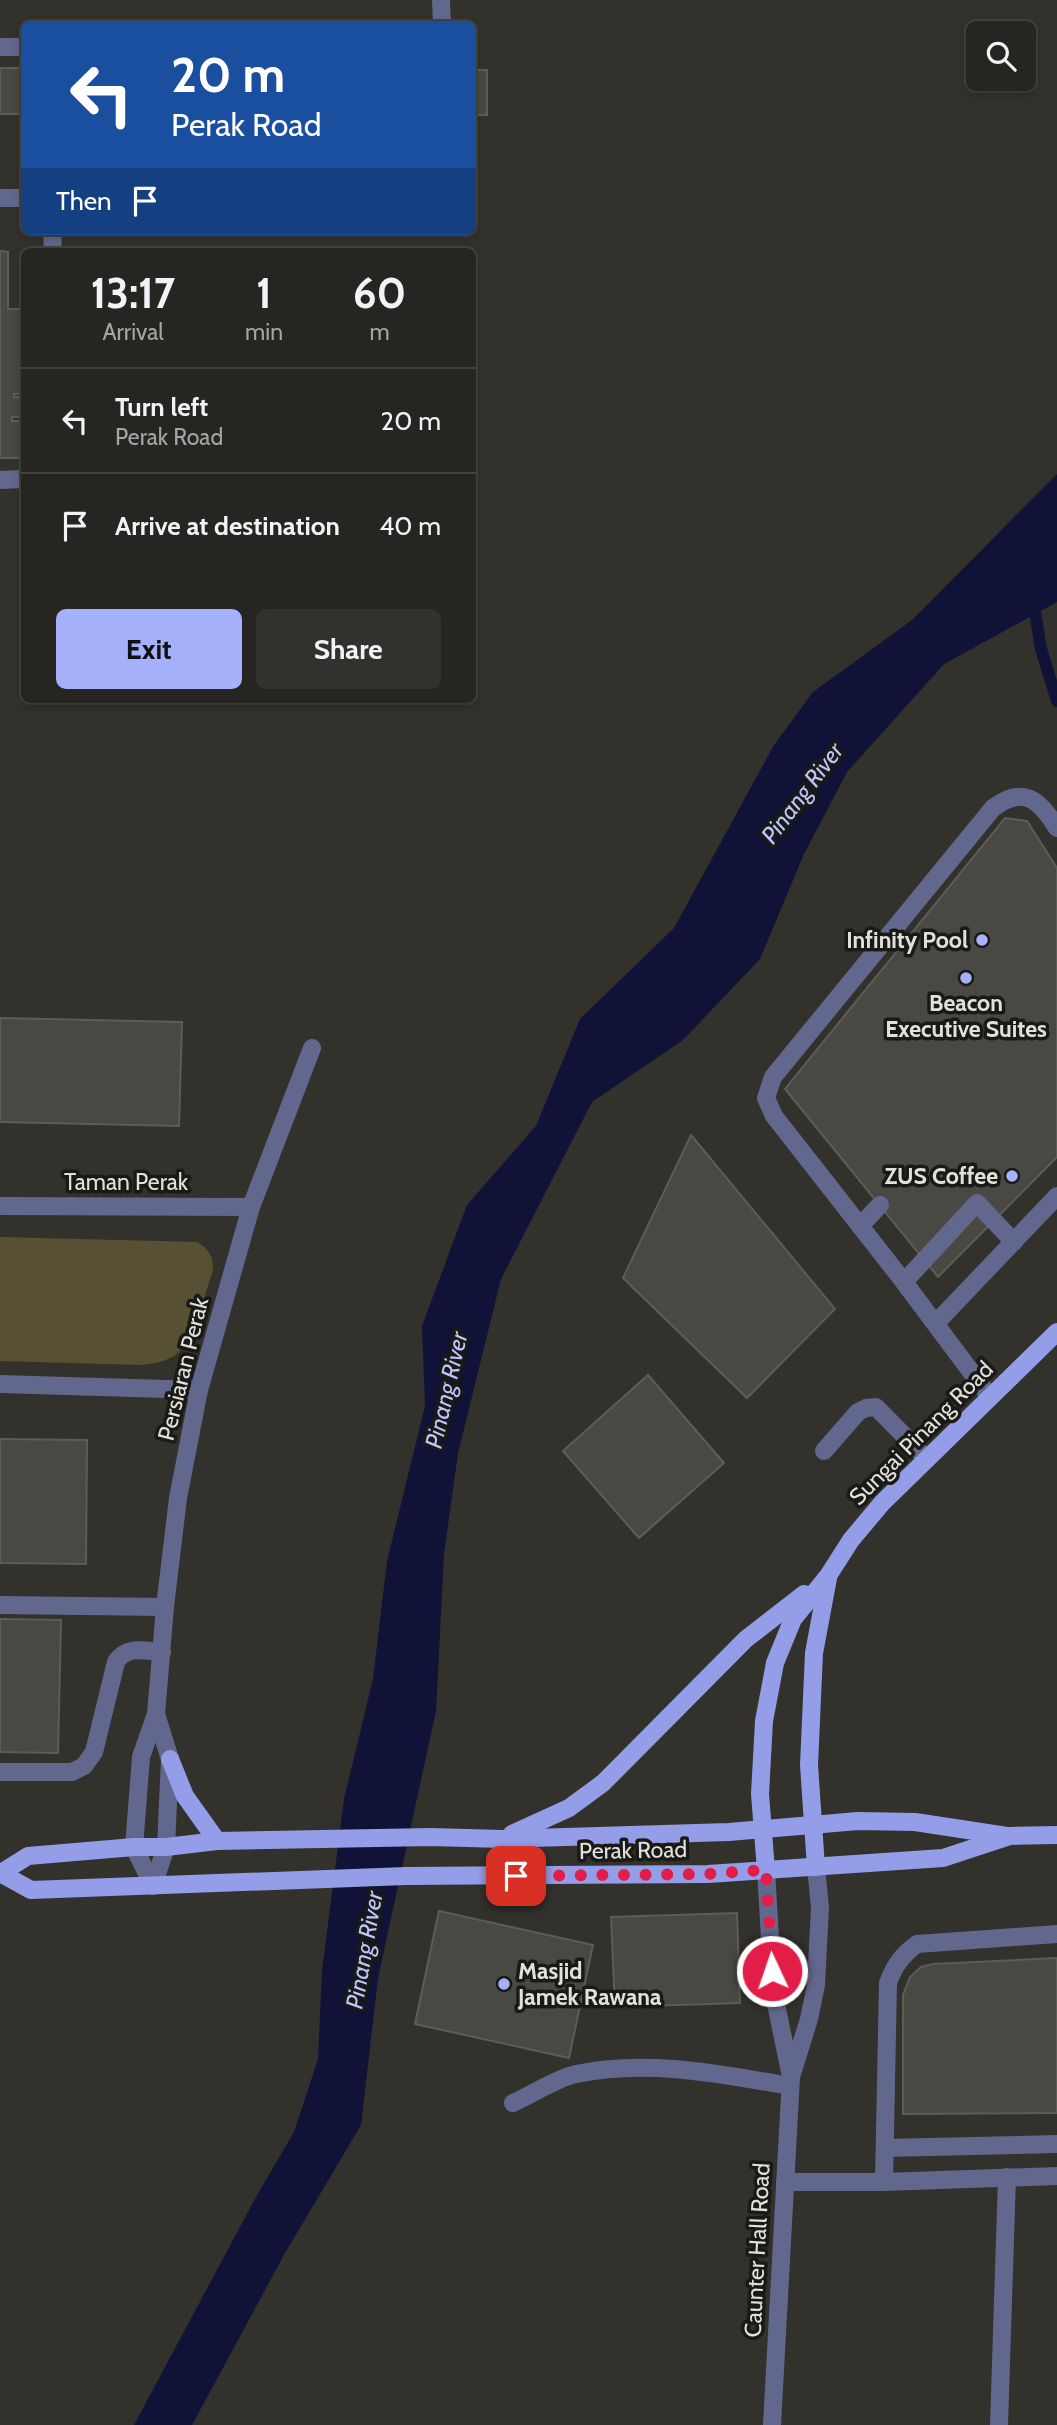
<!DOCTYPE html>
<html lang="en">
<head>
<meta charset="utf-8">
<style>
  body { margin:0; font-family:Cabin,sans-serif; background:#32312e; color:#f1f3f6; height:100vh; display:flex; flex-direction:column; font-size:26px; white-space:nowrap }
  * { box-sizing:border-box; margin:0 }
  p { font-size:23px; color:#a4a5a5 }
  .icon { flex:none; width:38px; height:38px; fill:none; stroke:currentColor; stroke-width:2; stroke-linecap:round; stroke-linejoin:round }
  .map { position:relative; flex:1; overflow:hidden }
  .panel { position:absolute; left:21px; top:248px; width:455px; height:455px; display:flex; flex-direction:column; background:#262521; border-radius:10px; box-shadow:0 4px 10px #0003,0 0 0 2px #42423f }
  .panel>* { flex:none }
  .top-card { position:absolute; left:21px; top:21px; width:455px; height:214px; border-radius:10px; box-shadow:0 4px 10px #0003,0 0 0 2px #42423f; background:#1a4fa0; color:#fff; overflow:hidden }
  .tools { position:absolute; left:966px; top:21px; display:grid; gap:14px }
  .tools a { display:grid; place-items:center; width:70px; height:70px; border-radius:10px; background:#262521; box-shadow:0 4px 10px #0003,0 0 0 2px #42423f; font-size:35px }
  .pin { position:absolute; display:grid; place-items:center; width:60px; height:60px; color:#fff; margin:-30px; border-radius:14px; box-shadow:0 4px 10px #0006 }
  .me { position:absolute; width:77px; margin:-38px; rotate:357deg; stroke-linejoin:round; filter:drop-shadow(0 0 5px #0008) }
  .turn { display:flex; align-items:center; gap:24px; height:147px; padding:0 35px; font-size:32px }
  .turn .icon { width:91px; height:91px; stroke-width:2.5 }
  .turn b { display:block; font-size:49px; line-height:60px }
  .then { display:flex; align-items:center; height:66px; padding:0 35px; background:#0003; gap:14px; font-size:26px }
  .eta { display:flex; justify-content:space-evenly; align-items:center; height:119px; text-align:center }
  .eta b { font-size:42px; font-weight:700; line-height:49px }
  .cta { display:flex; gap:14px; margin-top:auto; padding:14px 35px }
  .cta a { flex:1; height:80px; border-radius:10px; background:#a6b1fc; color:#111; font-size:28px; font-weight:700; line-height:80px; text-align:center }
  .cta a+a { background:#32312e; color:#f1f3f6 }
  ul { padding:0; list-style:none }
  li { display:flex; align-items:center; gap:21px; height:105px; padding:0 35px; border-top:2px solid #42423f }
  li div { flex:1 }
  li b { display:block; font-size:26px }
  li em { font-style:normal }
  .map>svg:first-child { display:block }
</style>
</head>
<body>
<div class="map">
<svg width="1057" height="2425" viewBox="0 0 1057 2425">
  <rect width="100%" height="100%" fill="#32312c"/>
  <!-- green -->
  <path fill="#585033" d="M 0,1237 L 197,1242 C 210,1250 213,1256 213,1271 C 204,1294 194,1343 174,1356 C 164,1362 152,1364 141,1365 L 0,1361 Z"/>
  <!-- water -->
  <polygon fill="#111237" points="1057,474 1057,602 944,664 847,772 804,854 760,959 683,1040 592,1102 501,1279 458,1453 444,1554 436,1711 378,1978 361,2125 285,2253 192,2425 134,2425 256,2197 294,2132 318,2059 322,1971 344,1799 373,1679 387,1561 425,1406 422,1326 467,1205 536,1126 580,1019 674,928 774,745 813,692 912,620"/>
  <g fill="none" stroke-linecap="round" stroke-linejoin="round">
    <!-- stream -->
    <polyline stroke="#111237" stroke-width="12" points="1033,599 1041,649 1057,701"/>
  </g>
  <!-- building -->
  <g fill="#494842" stroke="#5e5c57" stroke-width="2">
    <rect x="0" y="68" width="24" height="46"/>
    <rect x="472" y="70" width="15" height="45"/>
    <polygon points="0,251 8,252 8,309 24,309 24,344 20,343 20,357 24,357 24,394 14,394 14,397 22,397 22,417 12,417 12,421 24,421 24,458 0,458"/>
    <polygon points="1005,818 1027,821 1057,868 1057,1157 938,1277 785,1089"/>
    <polygon points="0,1018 182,1022 179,1126 0,1122"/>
    <polygon points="691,1135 835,1309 747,1398 623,1278"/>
    <polygon points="648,1375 724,1463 639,1538 563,1451"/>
    <polygon points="0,1439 87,1440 86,1564 0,1563"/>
    <polygon points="0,1619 61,1620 58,1753 0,1752"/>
    <polygon points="439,1911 593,1945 569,2058 415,2024"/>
    <polygon points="737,1913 740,2003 615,2007 611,1917"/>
    <polygon points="1057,1958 1057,2113 903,2114 903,1995 910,1977 921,1967 933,1964"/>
  </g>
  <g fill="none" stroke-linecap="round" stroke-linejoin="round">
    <!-- minor -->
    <g stroke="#62688d" stroke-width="18">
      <polyline points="441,0 442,24"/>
      <polyline points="0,47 24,47"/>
      <polyline points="0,198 24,198"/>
      <polyline points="52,231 53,252"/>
      <polyline points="0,480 24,479"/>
      <polyline points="0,1206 251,1207"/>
      <polyline points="860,1226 880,1205"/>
      <polyline points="904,1282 977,1203 1014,1242"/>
      <polyline points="936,1323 1057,1196"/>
      <polyline points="0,1384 199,1390"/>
      <path d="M 990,1397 L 904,1282 L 774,1116 L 766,1098 L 773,1077 L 993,808 C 1023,785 1040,800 1057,828"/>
      <polyline points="824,1451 858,1412 866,1408 876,1407 927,1459"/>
      <polyline points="0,1605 165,1607"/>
      <path d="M 0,1772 L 72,1772 L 84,1766 L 94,1752 L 116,1662 C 127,1645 144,1651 162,1652"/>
      <polyline points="766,1870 773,1989 791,2077"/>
      <polyline points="153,1886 134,1847 141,1757 156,1714 165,1607 178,1498 199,1390 251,1207 312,1048"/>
      <polyline points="153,1886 166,1847 170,1759 156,1714"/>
      <path d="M 513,2103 C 531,2095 557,2078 576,2074 C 648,2059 719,2074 790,2086"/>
      <polyline points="885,2148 1057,2144"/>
      <polyline points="785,2182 884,2182 1057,2176"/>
      <path d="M 884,2182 L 888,1983 C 894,1966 902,1955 917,1944 L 1057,1934"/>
      <polyline points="772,2425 791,2077 809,2019 816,1985 820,1907 816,1867"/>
      <polyline points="999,2425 1007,2177"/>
    </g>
    <!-- major -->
    <g stroke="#939de8" stroke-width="18">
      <polyline points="170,1759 185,1796 217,1841"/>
      <polyline points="512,1834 569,1808 603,1783 746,1639 804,1594"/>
      <polyline points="816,1867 809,1765 814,1653 828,1578"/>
      <polyline points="766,1870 760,1794 764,1721 775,1663 793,1619 828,1576 851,1540 882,1503 1057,1332"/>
      <polyline points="0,1873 31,1890 406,1876 708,1874 943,1858 1010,1836 1057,1835"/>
      <polyline points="1,1873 28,1856 134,1847 166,1847 217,1841 431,1837 503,1839 729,1832 858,1821 915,1822 1007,1836"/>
    </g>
  </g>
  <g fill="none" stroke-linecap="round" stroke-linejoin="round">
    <!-- route -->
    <polyline stroke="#e11d48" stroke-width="12" stroke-dasharray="0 21.6" points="516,1876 708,1874 766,1870 772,1971"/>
  </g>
  <!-- markers -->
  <g fill="#a6b1fc" stroke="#191916" stroke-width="2.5">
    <circle cx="982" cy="940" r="7"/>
    <circle cx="966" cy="978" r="7"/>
    <circle cx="1012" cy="1176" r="7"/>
    <circle cx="504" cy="1984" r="7"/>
  </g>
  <g text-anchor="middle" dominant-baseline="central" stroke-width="7" stroke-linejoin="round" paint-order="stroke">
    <!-- poi labels -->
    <g font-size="23" font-weight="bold" fill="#e1e0dd" stroke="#191916" text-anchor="end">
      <text x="968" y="940">Infinity Pool</text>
      <text x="966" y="1003" text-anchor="middle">Beacon<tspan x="966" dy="26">Executive Suites</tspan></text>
      <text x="998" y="1176">ZUS Coffee</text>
      <text x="518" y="1971" text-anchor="start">Masjid<tspan x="518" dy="26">Jamek Rawana</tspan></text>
    </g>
    <!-- street labels -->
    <g font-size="23" fill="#e1e0dd" stroke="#191916">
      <text x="126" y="1182">Taman Perak</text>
      <text transform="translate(183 1369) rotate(-76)">Persiaran Perak</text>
      <text transform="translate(921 1433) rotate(-45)">Sungai Pinang Road</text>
      <text transform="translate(633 1850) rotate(-1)">Perak Road</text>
      <text transform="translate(757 2250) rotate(-87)">Caunter Hall Road</text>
    </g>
    <!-- water labels -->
    <g font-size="24" font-style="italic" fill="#bcc5fe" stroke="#191916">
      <text transform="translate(802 793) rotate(-53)">Pinang River</text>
      <text transform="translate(446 1390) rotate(-77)">Pinang River</text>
      <text transform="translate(364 1950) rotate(-80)">Pinang River</text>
    </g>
  </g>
</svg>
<div class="tools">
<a><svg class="icon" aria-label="search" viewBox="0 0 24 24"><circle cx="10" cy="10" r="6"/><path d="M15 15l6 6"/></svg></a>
</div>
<div class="pin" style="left:516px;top:1876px;background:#d93025"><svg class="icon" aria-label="arrive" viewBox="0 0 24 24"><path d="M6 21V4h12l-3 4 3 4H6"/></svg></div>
<svg class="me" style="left:772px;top:1971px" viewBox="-20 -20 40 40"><circle r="17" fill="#e11d48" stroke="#fff" stroke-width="3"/><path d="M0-11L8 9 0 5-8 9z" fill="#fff"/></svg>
<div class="top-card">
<div class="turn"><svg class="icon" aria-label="left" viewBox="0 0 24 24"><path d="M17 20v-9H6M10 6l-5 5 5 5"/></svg><div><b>20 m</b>Perak Road</div></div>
<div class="then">Then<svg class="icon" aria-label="arrive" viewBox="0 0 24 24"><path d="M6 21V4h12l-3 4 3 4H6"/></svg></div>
</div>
<section class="panel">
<div class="eta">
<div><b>13:17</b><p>Arrival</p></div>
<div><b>1</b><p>min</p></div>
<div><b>60</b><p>m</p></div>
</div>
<ul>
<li><svg class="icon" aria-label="left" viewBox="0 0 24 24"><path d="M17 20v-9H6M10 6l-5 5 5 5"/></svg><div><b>Turn left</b><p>Perak Road</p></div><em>20 m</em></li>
<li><svg class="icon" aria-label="arrive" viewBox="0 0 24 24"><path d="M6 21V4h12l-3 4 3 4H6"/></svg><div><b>Arrive at destination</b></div><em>40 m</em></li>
</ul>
<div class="cta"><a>Exit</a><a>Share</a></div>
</section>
</div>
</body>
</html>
